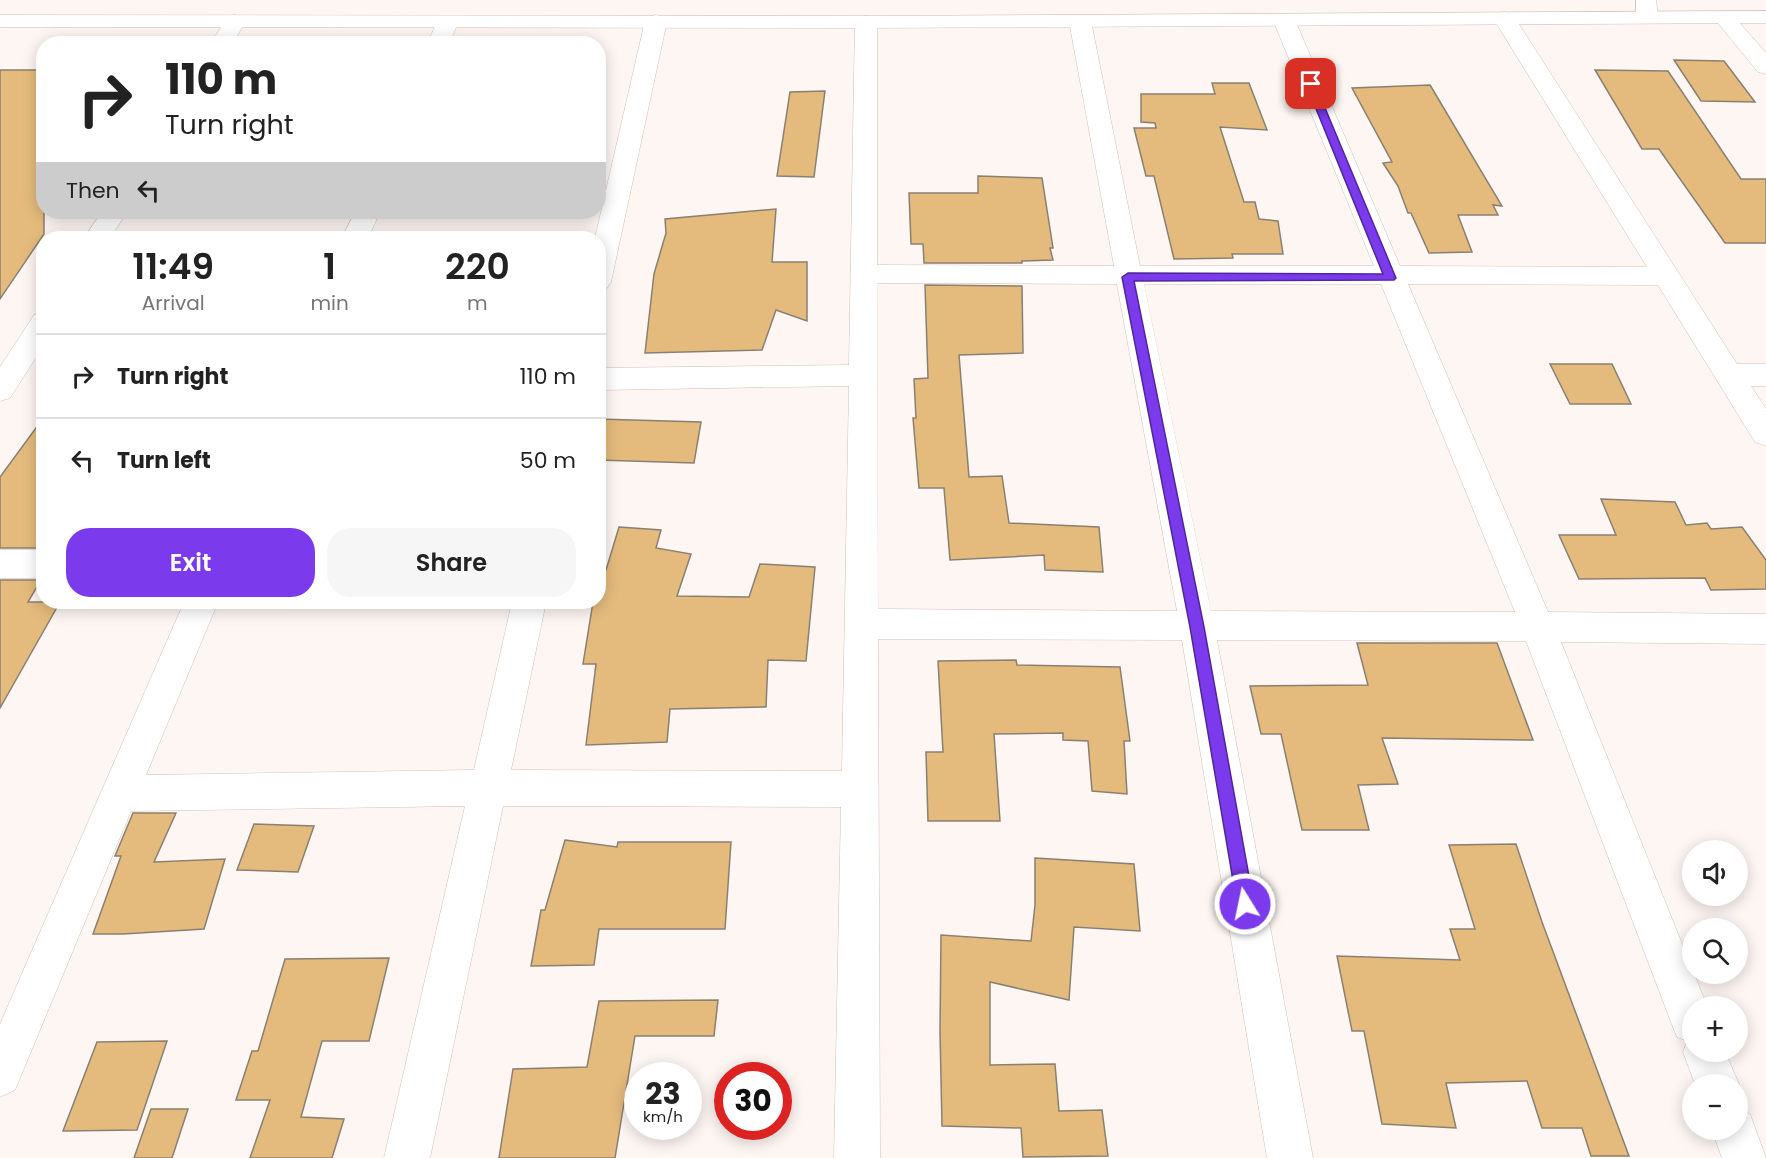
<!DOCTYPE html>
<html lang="en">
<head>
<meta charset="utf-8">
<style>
  body { margin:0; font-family:Poppins,sans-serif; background:#f6f6f6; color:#222; height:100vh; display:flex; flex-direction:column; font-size:22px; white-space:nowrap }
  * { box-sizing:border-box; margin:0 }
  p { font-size:20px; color:#767676 }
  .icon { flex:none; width:33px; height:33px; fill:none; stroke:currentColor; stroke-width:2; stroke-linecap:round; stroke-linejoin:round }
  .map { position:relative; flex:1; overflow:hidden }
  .side { position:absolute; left:36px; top:231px; width:570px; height:378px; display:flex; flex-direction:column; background:#fff; border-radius:24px; box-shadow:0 3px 15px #0003 }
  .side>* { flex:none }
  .top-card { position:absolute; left:36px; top:36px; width:570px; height:183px; border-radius:24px; box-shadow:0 3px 15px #0003; background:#fff; color:#222; overflow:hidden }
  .buttons { position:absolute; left:1682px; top:840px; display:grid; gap:12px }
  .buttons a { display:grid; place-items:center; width:66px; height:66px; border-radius:50%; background:#fff; box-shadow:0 3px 15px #0003; font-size:30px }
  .speed { position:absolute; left:624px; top:1062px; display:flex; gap:12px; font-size:30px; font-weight:700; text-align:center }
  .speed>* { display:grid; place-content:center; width:78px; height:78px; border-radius:50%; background:#fff; box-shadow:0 3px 15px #0003; line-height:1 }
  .speed small { font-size:15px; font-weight:400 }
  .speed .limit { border:9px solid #d22; background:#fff; color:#111 }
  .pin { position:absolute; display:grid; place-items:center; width:51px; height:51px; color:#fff; margin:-26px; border-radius:12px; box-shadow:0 3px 9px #0006 }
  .me { position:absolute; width:66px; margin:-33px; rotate:350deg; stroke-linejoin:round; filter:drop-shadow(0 0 4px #0008) }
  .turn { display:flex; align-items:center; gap:21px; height:126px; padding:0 30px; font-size:27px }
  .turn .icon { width:78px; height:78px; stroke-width:2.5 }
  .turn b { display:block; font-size:42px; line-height:51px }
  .then { display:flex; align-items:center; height:57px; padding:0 30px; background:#0003; gap:12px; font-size:22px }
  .eta { display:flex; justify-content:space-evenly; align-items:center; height:102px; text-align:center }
  .eta b { font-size:36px; font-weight:600; line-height:42px }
  .cta { display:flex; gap:12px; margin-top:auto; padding:12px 30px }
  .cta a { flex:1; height:69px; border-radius:24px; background:#7c3aed; color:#fff; font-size:24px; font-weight:600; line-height:69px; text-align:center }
  .cta a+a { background:#f6f6f6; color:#222 }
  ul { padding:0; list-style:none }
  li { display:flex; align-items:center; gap:18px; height:84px; padding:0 30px; border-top:2px solid #e0e0e0 }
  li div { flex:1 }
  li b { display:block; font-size:22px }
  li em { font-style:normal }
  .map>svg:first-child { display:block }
</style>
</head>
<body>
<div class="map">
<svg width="1766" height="1158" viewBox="0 0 1766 1158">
  <rect width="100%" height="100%" fill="#fef6f2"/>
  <!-- building -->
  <g fill="#e4bb7c" stroke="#8a8072" stroke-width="1.5">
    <polygon points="1674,60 1724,61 1755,102 1701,101"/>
    <polygon points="0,70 44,70 44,234 0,299"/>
    <polygon points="1595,70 1668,71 1741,179 1766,179 1766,243 1725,243 1659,149 1642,149"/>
    <polygon points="1212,83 1249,83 1267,130 1220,127 1244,202 1255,202 1259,219 1278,221 1283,254 1232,254 1233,258 1174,259 1154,176 1146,176 1134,128 1156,128 1155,123 1141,122 1141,94 1215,94"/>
    <polygon points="1430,85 1502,206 1493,205 1498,215 1458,215 1472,252 1429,253 1411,213 1408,213 1398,186 1383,163 1392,162 1352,88"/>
    <polygon points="825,91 814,177 777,176 790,92"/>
    <polygon points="978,176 1042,178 1053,248 1050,248 1053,260 1022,261 1022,263 924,263 923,244 911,244 909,193 978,193"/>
    <polygon points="776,209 772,262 807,262 807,321 776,310 762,350 645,353 654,274 666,233 665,219"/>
    <polygon points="925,285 1022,286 1023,353 959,355 969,477 1002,476 1009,523 1099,527 1103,572 1045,570 1044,555 950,560 944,488 919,488 913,418 916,418 914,379 928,378"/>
    <polygon points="1550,364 1612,364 1631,404 1570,404"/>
    <polygon points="44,417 44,548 0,548 0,477"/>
    <polygon points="598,419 701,422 694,463 598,460"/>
    <polygon points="1601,499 1675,502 1686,525 1707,523 1711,529 1742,527 1766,560 1766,589 1711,590 1705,578 1579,579 1559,535 1616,535"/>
    <polygon points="619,527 661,530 656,548 691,554 677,596 749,597 760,564 815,567 806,661 768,660 766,707 670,709 667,742 586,745 596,664 583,664 593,602 598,602 603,570 606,570"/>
    <polygon points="0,580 41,580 28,602 60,602 0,708"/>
    <polygon points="1357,643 1497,643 1533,740 1382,738 1398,784 1358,785 1369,830 1302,830 1281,734 1261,734 1250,686 1368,685"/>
    <polygon points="1016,660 1017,665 1120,667 1130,741 1124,741 1127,794 1092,791 1088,741 1063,740 1063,733 994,734 1000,821 928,821 926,752 943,752 938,661"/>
    <polygon points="133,813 176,813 154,862 225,859 204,929 123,934 93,934 121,856 115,856"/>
    <polygon points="254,824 314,826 298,872 237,870"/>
    <polygon points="565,840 617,847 618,842 731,842 725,929 599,929 594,965 531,966 541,910 545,910"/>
    <polygon points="1516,844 1542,922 1629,1156 1591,1156 1582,1128 1542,1128 1527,1081 1446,1083 1456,1128 1382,1124 1364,1031 1352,1031 1337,956 1460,960 1450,929 1475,929 1449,845"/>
    <polygon points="1035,858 1134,864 1140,931 1074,927 1069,1000 990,982 990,1065 1055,1064 1059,1111 1102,1110 1108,1156 1023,1157 1021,1128 942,1126 940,1032 941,935 1031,941 1035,905"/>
    <polygon points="389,958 369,1041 322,1041 301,1117 344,1119 332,1158 250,1158 270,1100 236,1100 252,1051 258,1051 285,959"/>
    <polygon points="718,1000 714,1036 635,1036 615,1158 499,1158 513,1069 587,1067 599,1001"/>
    <polygon points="167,1041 137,1130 63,1131 97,1042"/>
    <polygon points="151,1109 188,1109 172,1158 134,1158"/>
  </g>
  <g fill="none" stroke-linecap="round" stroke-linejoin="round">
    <!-- minor casing -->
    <g stroke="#d2bfb6" stroke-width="1">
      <g id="minor">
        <polygon points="1636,0 1656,0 1658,17 1654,21 1647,23 1640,21 1636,17"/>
        <polygon points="1724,11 1731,13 1766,53 1766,74 1758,72 1713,17 1717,13"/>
        <path d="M 1504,12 L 1511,14 L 1515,18 L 1737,364 L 1766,364 L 1766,386 L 1751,386 L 1766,409 L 1766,446 L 1755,442 L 1658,285 L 1408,284 L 1548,612 L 1766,614 L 1766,644 L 1561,642 L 1707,1006 L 1692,1006 L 1692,1052 L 1725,1052 L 1739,1084 L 1737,1088 L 1737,1084 L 1695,1084 L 1683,1052 L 1687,1041 L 1677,1037 L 1671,1022 L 1526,641 L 1217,640 L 1313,1158 L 1267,1158 L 1182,640 L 878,639 L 880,1158 L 834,1158 L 841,807 L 503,806 L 430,1158 L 384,1158 L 465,806 L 131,811 L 15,1090 L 0,1097 L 0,1024 L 184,602 L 218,602 L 146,775 L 474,770 L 512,602 L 546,602 L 511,770 L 842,771 L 849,386 L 598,390 L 598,368 L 849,365 L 855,22 L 858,17 L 866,16 L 874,17 L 877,22 L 877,265 L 1114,266 L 1069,21 L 1073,17 L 1080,15 L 1087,17 L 1091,21 L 1140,266 L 1374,266 L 1273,20 L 1277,16 L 1284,14 L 1291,16 L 1295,20 L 1400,266 L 1647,267 L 1493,18 L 1497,14 ZM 877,283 L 1117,284 L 1177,611 L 878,609 ZM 1144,284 L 1381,284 L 1515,612 L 1211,611 Z"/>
        <polygon points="235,15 242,17 246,21 232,44 210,44 228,17"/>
        <polygon points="656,15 663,17 667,21 611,282 607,288 598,291 598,238 595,238 645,21 649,17"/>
        <polygon points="447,17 455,18 458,23 449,44 427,44 439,18"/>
        <polygon points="102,212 127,212 110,238 84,238"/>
        <polygon points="355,212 380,212 368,238 342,238"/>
        <polygon points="44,312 44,345 10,398 0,401 0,367 34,315"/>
        <rect x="0" y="550" width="44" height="28"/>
        <polygon points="1737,1109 1750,1114 1766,1158 1722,1158 1712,1130 1737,1130"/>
      </g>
    </g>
    <!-- major casing -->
    <g stroke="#d2bfb6" stroke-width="1">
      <polygon id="major" points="1766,11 1766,23 866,28 0,27 0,15 866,16"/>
    </g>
    <!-- minor -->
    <use href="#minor" fill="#fff" fill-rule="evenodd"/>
    <!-- major -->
    <use href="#major" fill="#fff" fill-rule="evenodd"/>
  </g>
  <!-- route -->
  <polygon fill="#7c3aed" stroke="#51269a" stroke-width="1.5" points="1311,81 1315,84 1396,278 1394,280 1134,281 1204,627 1254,904 1251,910 1245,912 1240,910 1237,904 1190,627 1122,277 1128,273 1383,274 1306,84"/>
</svg>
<div class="buttons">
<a><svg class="icon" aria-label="sound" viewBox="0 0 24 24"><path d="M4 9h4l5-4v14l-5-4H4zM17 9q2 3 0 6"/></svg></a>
<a><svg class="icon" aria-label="search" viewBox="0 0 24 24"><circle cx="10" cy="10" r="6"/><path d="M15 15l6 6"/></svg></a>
<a>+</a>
<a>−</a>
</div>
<div class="speed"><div>23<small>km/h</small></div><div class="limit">30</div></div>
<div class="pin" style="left:1311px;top:84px;background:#d93025"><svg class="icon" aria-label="arrive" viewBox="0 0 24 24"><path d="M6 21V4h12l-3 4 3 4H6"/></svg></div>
<svg class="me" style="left:1245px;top:904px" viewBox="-20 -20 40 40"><circle r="17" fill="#7c3aed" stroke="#fff" stroke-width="3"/><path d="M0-11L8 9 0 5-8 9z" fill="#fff"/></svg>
<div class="top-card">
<div class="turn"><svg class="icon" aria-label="right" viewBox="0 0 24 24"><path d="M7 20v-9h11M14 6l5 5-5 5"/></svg><div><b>110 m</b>Turn right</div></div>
<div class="then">Then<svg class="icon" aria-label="left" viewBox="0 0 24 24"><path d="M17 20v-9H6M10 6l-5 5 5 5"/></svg></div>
</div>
<section class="side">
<div class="eta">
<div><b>11:49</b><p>Arrival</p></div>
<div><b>1</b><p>min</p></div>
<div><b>220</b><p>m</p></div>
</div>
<ul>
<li><svg class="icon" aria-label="right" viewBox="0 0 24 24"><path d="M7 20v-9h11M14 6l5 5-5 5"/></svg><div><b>Turn right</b></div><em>110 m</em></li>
<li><svg class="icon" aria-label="left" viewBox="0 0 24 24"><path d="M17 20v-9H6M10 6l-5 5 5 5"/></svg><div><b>Turn left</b></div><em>50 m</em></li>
</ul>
<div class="cta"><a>Exit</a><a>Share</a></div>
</section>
</div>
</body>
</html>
